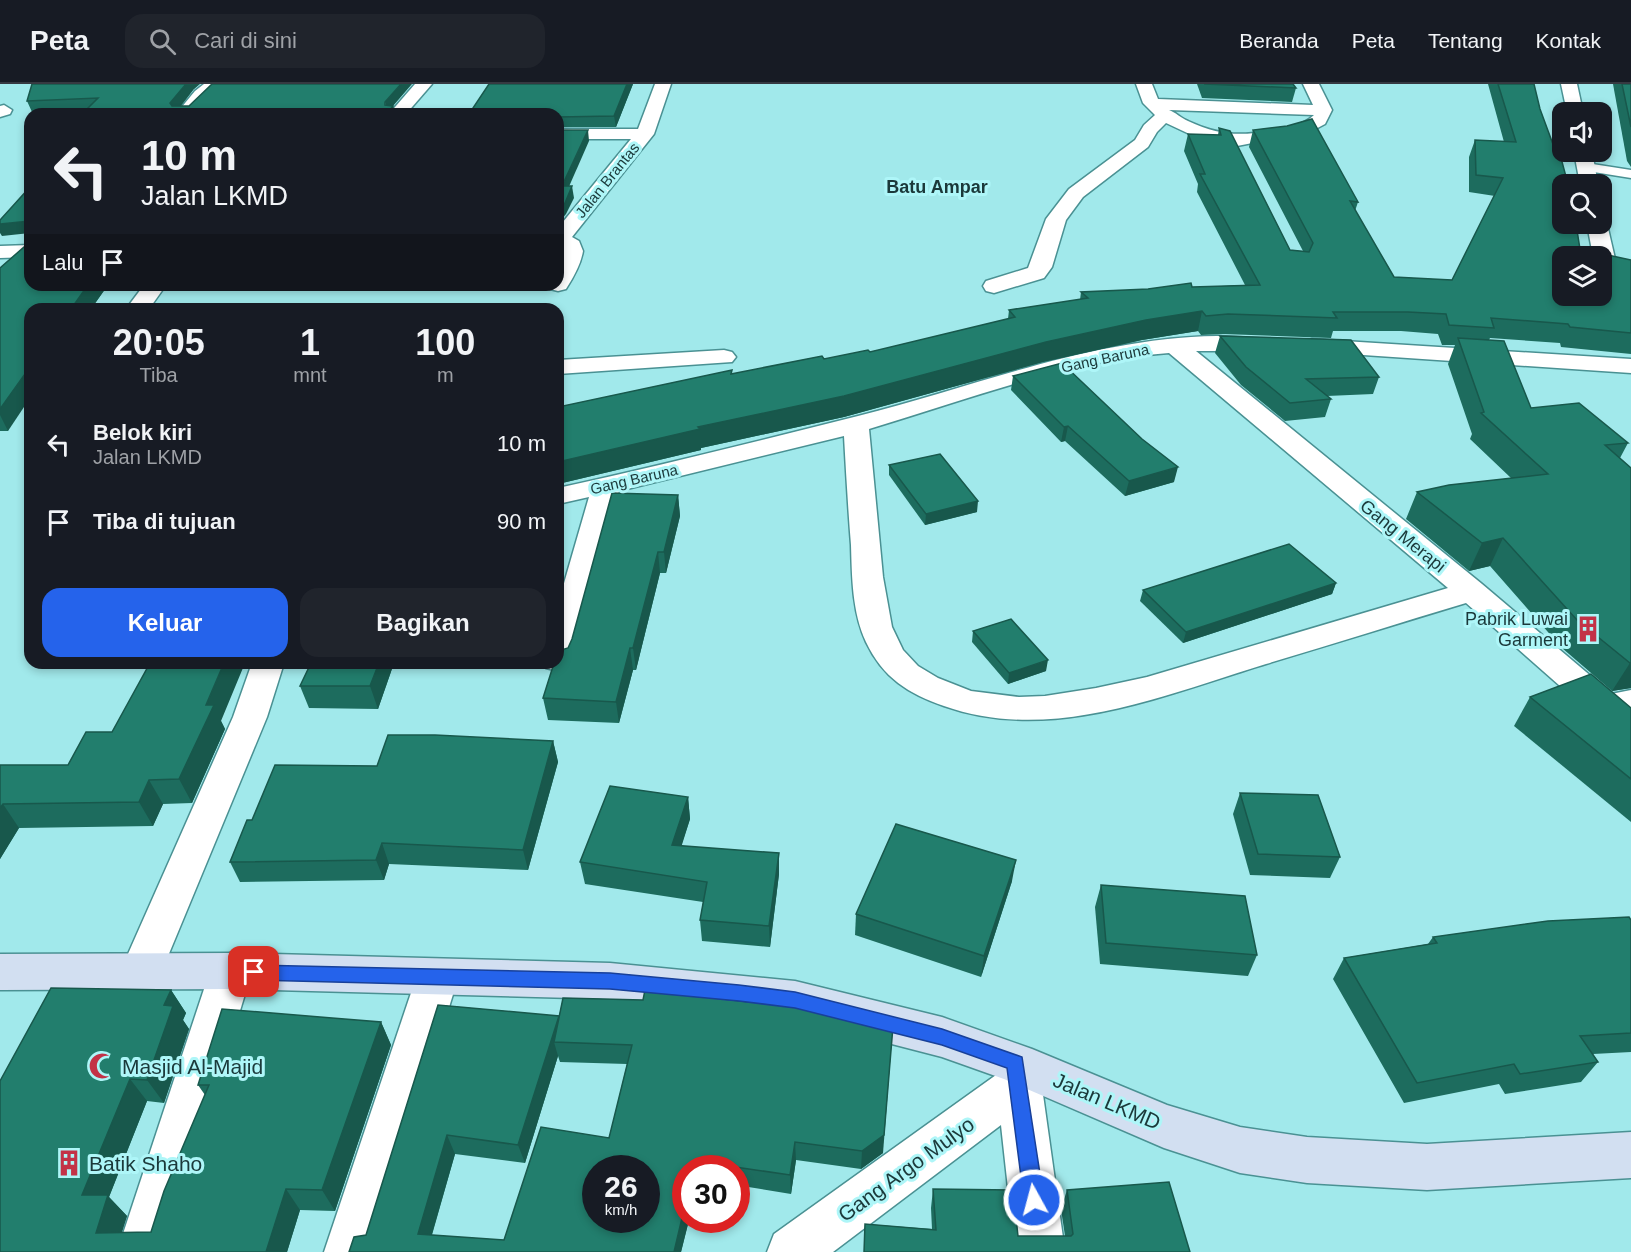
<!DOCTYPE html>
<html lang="id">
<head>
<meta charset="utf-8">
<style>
  body { margin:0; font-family:Helvetica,sans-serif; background:#20242c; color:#f1f3f6; height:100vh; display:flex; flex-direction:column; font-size:22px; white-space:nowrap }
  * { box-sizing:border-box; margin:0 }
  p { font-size:20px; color:#9ea1a6 }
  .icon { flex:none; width:33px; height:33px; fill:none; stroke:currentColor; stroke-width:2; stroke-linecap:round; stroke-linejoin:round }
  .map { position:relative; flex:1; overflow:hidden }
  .details { position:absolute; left:24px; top:219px; width:540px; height:366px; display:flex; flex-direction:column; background:#171b24; border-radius:18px; box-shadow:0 3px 9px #0003 }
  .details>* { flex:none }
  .top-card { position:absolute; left:24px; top:24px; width:540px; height:183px; border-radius:18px; box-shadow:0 3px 9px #0003; background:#171b24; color:#f1f3f6; overflow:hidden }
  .buttons { position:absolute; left:1552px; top:18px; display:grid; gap:12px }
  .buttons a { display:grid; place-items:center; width:60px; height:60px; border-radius:12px; background:#171b24; box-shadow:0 3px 9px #0003; font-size:30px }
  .speed { position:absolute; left:582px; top:1071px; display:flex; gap:12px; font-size:30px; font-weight:700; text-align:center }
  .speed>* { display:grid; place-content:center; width:78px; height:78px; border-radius:50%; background:#171b24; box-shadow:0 3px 9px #0003; line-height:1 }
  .speed small { font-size:15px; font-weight:400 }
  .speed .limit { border:9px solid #d22; background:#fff; color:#111 }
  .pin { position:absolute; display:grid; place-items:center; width:51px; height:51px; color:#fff; margin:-26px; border-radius:12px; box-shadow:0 3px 9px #0006 }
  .me { position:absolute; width:66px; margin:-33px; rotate:353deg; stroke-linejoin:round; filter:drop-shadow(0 0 4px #0008) }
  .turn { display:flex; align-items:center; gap:21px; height:126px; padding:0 18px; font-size:27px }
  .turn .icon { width:78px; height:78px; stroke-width:2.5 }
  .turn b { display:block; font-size:42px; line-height:51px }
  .then { display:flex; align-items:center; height:57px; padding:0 18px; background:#0003; gap:12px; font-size:22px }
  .eta { display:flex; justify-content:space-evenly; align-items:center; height:102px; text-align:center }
  .eta b { font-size:36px; font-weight:800; line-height:42px }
  .primary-button { display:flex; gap:12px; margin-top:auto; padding:12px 18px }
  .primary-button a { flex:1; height:69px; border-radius:18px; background:#2563eb; color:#fff; font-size:24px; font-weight:800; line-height:69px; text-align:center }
  .primary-button a+a { background:#20242c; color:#f1f3f6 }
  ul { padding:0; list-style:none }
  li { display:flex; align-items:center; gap:18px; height:78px; padding:0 18px }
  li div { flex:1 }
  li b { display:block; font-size:22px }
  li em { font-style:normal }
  header { display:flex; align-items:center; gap:36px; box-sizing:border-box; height:84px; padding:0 30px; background:#171b24; border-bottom:2px solid #363941 }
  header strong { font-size:28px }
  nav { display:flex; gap:33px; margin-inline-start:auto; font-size:21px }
  .search { width:420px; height:54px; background:#20242c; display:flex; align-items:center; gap:15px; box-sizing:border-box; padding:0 21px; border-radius:18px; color:#9ea1a6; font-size:22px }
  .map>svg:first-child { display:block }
</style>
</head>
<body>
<header>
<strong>Peta</strong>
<div class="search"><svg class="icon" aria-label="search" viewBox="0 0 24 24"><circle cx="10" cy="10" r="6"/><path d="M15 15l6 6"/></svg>Cari di sini</div>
<nav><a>Beranda</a><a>Peta</a><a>Tentang</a><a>Kontak</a></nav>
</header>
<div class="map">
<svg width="1631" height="1168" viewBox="0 0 1631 1168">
  <rect width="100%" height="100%" fill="#a1e9eb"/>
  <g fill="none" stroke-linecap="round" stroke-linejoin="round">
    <!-- lane casing -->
    <g stroke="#4a9193" stroke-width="3">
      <g id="lane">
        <polygon points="1586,79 1631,86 1631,94 1581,86 1579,83"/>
        <polygon points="1631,606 1631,624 1600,629 1591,626 1588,620 1591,614"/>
      </g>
    </g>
    <!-- street casing -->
    <g stroke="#4a9193" stroke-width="3">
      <g id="street">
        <polygon points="204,0 223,0 207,13 193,30 176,30 195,7"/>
        <polygon points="415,0 432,0 406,30 389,30"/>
        <path d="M 655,0 L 671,0 L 654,50 L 572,153 L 579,157 L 583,167 C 581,180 573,194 566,205 L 558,207 L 550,205 L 548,201 L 558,201 L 558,181 L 562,167 L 558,162 L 558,144 L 631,55 L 558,55 L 558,45 L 638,45 Z"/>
        <path d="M 1136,0 L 1152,0 L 1158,15 L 1313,21 L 1303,0 L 1319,0 L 1332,26 L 1325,40 L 1310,48 L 1237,62 L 1198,54 L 1166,39 L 1157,48 L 1148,63 L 1083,113 L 1066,136 L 1052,183 L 1044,194 L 994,209 L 986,207 L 983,202 L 986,197 L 1028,184 L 1046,135 L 1069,105 L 1135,56 L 1144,41 L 1155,31 L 1143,19 ZM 1169,26 L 1314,31 C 1305,40 1292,43 1280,45 C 1243,52 1223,53 1188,37 C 1181,34 1175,28 1169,26 Z"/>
        <polygon points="1561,0 1577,0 1583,28 1567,28"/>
        <polygon points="4,21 12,26 10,30 0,33 0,22"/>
        <polygon points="1574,68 1592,68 1598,100 1580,100"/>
        <polygon points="1602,135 1607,140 1616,179 1613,184 1602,185 1602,172 1593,172 1587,140 1602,140"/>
        <polygon points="30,161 30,173 0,174 0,162"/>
        <polygon points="144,201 166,201 149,225 126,225"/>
        <path d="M 1217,252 L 1269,255 L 1273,260 L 1269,265 L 1261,267 L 1196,267 L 1482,500 L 1631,626 L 1631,657 L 1619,654 L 1466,519 C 1399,539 1333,560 1266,580 C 1164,611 1051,660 944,622 C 909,610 883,594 866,558 C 852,528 852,493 851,461 C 848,424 846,388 844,352 L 619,407 L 574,576 L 570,584 L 558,587 L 546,584 L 543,579 L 558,579 L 558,520 L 589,413 L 558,420 L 558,404 C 659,382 759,357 858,332 C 978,302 1091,254 1217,252 ZM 1169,269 L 1448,504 L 1147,593 L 1096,604 L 1045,612 L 1019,613 L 971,607 L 938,594 L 918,582 L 903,566 L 892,543 L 883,493 L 869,345 C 967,316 1066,277 1169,269 Z"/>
        <polygon points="1312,255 1631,275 1631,289 1304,267 1300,262 1304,257"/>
        <polygon points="724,266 732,268 736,273 732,278 558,290 558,276"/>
        <polygon points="252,579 284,579 267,633 156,901 141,906 126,901 120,888 233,633"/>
        <polygon points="231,869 246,874 252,887 167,1168 117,1168 210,887 216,874"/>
        <polygon points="437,876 452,881 458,894 374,1168 324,1168 416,894 422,881"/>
        <polygon points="1017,962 1033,968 1039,982 1065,1168 1015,1168 1001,1041 833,1168 767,1168 774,1150 996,991 995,982 1001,968"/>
      </g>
    </g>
    <!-- secondary casing -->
    <g stroke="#4a9193" stroke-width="3">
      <polygon id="secondary" points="231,869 610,879 795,897 942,933 1032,965 1167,1021 1240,1043 1307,1053 1427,1060 1631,1048 1631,1094 1427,1106 1307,1099 1240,1089 1164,1064 1004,995 942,973 795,935 739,928 610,915 231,905 0,906 0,870"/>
    </g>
    <!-- lane -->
    <use href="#lane" fill="#fff" fill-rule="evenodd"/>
    <!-- street -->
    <use href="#street" fill="#fff" fill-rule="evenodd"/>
    <!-- secondary -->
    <use href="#secondary" fill="#d2dff1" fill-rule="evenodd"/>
  </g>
  <!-- wall -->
  <g fill="#1d6c5e" fill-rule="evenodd">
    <polygon points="633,0 616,43 558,43 558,30"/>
    <polygon points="1197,0 1293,0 1296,4 1292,18 1202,14"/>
    <polygon points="1488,0 1534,0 1540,25 1580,165 1631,176 1631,270 1561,263 1560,259 1490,254 1489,256 1531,324 1628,359 1620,374 1631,384 1631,604 1612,607 1562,564 1490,482 1469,487 1406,435 1417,408 1511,394 1470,355 1472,350 1448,280 1455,261 1442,261 1438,250 1401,247 1333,247 1331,254 1223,250 1201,251 1198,247 1142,256 1043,278 844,333 701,364 701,366 558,400 558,323 732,290 824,275 870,268 1008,235 1009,226 1080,216 1081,208 1245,201 1197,108 1198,100 1184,67 1188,50 1218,51 1219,44 1290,166 1303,167 1249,63 1253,46 1358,118 1355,127 1394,193 1452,196 1495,112 1469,108 1469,73 1475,56 1504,58"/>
    <polygon points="1613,0 1631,0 1631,83 1627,77"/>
    <polygon points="193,6 181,22 393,22 395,30 89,30 87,25 32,28 27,17"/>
    <polygon points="0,184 108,201 91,225 30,225 8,347 0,347"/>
    <polygon points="1220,252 1379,293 1373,310 1327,312 1331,315 1325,333 1285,337 1241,301 1215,269"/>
    <polygon points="1013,292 1174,398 1125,412 1065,357 1061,358 1011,306"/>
    <polygon points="889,381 977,428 925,441 889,391"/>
    <polygon points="678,411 680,432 666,489 660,489 636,586 633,586 619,639 548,636 543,614 568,564"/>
    <polygon points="1336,499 1332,510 1183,559 1140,517 1143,506"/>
    <polygon points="973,547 1046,587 1008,600 972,558"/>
    <polygon points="394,579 378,625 309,624 300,602"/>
    <polygon points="1530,613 1631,624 1631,738 1514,642"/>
    <polygon points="221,637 225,645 192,719 163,720 153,742 19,744 0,775 0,681 68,681 112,648"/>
    <polygon points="553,657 558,678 528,786 389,780 384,796 240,798 230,778 252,736 377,682"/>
    <polygon points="1240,709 1340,773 1330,794 1250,791 1233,730"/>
    <polygon points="688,713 690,735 681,762 779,769 779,790 770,863 702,857 700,836 703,818 585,800 580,778"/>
    <polygon points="1012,797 981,893 855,851 856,830"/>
    <polygon points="1101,801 1257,871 1248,892 1100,880 1095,823"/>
    <polygon points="1631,836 1631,968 1593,970 1598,978 1581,998 1505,1010 1499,1000 1404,1019 1333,895 1344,874 1428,860 1433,853"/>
    <polygon points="171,906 186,929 183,936 189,945 164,1019 147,1017 109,1113 127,1132 121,1149 151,1148 205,1011 198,1001 381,938 391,961 335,1127 300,1126 287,1168 0,1168"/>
    <path d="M 563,914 L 883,1069 L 861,1085 L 796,1076 L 791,1110 L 736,1101 L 736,1084 L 686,1084 L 689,1136 L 681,1168 L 349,1168 L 366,1151 L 438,921 L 559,932 ZM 558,972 L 560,978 L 627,980 L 609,1054 L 504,1156 L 432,1151 L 455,1070 L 525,1079 Z"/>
    <polygon points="933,1105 1018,1152 1065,1152 1061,1125 1067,1106 1190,1168 864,1168 865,1140 932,1145 931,1124"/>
  </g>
  <!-- shaded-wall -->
  <g fill="#18584c">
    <polygon points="186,0 200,0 193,6 174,30 170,19"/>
    <polygon points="401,0 412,0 393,22 395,30 387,30 385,18"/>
    <polygon points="627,0 633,0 616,43 614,32"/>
    <polygon points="588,46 589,57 564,114 562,102"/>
    <polygon points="572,102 574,114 566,130 558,140 558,126"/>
    <polygon points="30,137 30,149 2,152 0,149 0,140"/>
    <polygon points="88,201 108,201 91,225 71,225"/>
    <polygon points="1202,227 1198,247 1142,256 1043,278 844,333 701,364 701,366 558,400 558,378 1046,258 1146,236"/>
    <polygon points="30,283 30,314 8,347 0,331 0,325"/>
    <polygon points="1068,342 1065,357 1061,358 1064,343"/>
    <polygon points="1178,383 1174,398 1125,412 1129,397"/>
    <polygon points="678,411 680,432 666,489 664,468"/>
    <polygon points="978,417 977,428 925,441 926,430"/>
    <polygon points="1503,454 1490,482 1469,487 1482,459"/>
    <polygon points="658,468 660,489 636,586 633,564"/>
    <polygon points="1336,499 1332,510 1183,559 1186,548"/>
    <polygon points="630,564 633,586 619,639 616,618"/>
    <polygon points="1048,576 1046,587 1008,600 1009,589"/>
    <polygon points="224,579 245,579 221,637 225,645 192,719 179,695 206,621"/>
    <polygon points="379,579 394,579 378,625 370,602"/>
    <polygon points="1630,579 1631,579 1631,604 1612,607"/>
    <polygon points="553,657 558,678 528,786 523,766"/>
    <polygon points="149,696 163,720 153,742 139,718"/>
    <polygon points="688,713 690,735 675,783 672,761"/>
    <polygon points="3,720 19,744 0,775 0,724"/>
    <polygon points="382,759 389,780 384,796 376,776"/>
    <polygon points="779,769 779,790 770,863 769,842"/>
    <polygon points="1016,776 1012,797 981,893 984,872"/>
    <polygon points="171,906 186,929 183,936 189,945 164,1019 147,996 164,921"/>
    <polygon points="559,932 554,958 558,972 525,1079 518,1061"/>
    <polygon points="381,938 391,961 335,1127 322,1106"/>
    <polygon points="893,942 883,1069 861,1085 862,1067"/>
    <polygon points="130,995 147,1017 109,1113 127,1132 116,1168 96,1149 82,1111"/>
    <polygon points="447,1051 455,1070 427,1167 418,1150"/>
    <polygon points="795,1058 796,1076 791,1110 790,1091"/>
    <polygon points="286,1105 300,1126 287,1168 266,1168"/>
    <polygon points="686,1117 686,1136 689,1136 681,1168 674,1168"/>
  </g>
  <!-- building -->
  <g fill="#227e6d" stroke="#18584c" stroke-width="1.5" fill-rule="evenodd">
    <polygon points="32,0 186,0 170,19 172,22 189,22 212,0 401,0 385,18 385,21 393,22 387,30 96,30 101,25 87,25 98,14 27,17"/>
    <polygon points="489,0 627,0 614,32 558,33 558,30 469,30"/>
    <polygon points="1204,0 1293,0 1296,4 1205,0"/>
    <path d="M 1498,0 L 1534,0 L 1540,25 L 1554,63 L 1558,63 L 1568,100 L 1563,100 L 1563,140 L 1576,140 L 1580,165 L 1631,176 L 1631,249 L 1570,243 L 1568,240 L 1491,234 L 1494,244 L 1449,241 L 1446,230 L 1408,228 L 1333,228 L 1337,234 L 1228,230 L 1206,232 L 1202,227 L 1146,236 L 1046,258 L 844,312 L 698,343 L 700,345 L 558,378 L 558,323 L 732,286 L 731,290 L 822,272 L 824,275 L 868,266 L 870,268 L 1015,233 L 1009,226 L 1088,214 L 1081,208 L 1148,205 L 1191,199 L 1192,203 L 1260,201 L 1200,90 L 1205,90 L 1188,50 L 1221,51 L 1219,44 L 1230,47 L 1290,166 L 1309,168 L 1313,159 L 1253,46 L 1287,42 L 1312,35 L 1358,118 L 1350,117 L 1394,193 L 1452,196 L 1503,94 L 1476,91 L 1475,56 L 1516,58 ZM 1563,172 L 1602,172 L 1602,212 L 1563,212 Z"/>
    <polygon points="1622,0 1631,0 1631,43"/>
    <polygon points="558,46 588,46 562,102 572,102 565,119 558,126"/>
    <polygon points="30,103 30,137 0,140 0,136"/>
    <polygon points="24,163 30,163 30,201 88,201 71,225 30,225 30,283 0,325 0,184"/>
    <polygon points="1220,252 1351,256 1379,293 1306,295 1331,315 1290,319 1246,283"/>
    <polygon points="1458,254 1504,257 1531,324 1579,319 1628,359 1605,361 1631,384 1631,579 1630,579 1577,536 1503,454 1482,459 1417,408 1449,401 1548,390 1481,329 1484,328"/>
    <polygon points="1062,279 1142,355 1178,383 1129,397 1068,342 1064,343 1013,292"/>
    <polygon points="940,370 978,417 926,430 889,381"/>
    <polygon points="612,409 678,411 664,468 658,468 633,564 630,564 616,618 543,614 554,579 558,579 558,567 568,564 572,555"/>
    <polygon points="1289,460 1336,499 1186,548 1143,506"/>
    <polygon points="1011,535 1048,576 1009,589 973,547"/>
    <polygon points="150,579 224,579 206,621 214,621 179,695 149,696 139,718 3,720 0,724 0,681 68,681 86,648 112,648"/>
    <polygon points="311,579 379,579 370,602 300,602"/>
    <polygon points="1591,590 1631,624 1631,695 1530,613"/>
    <polygon points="388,651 435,651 553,657 523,766 382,759 376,776 230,778 247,736 252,736 275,681 377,682"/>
    <polygon points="610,702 688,713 672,761 779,769 769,842 700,836 707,798 580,778"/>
    <polygon points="1240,709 1318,711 1340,773 1258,770"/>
    <polygon points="896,740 1016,776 984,872 856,830"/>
    <polygon points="1101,801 1245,812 1257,871 1106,859"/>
    <polygon points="1629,833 1631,836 1631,949 1580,952 1598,978 1520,990 1514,980 1417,999 1344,874 1437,859 1433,853 1548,837"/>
    <polygon points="51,904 171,906 164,921 173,922 147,996 130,995 82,1111 108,1111 96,1149 151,1148 164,1107 209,1001 198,1001 222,925 381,938 322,1106 286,1105 266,1168 0,1168 0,997"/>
    <path d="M 645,906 L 748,918 L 749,914 L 812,922 L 893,942 L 884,1051 L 862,1067 L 795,1058 L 790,1091 L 695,1077 L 693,1084 L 686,1084 L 686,1117 L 674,1168 L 349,1168 L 354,1153 L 366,1151 L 438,921 L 559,932 L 518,1061 L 447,1051 L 418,1150 L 504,1156 L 541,1043 L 609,1054 L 632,961 L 554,958 L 563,914 L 643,916 ZM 596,1084 L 646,1084 L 646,1136 L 596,1136 Z"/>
    <polygon points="1169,1098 1190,1168 864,1168 865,1140 936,1146 933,1105 1013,1106 1018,1152 1071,1152 1073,1150 1067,1106"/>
  </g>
  <!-- route -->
  <polygon fill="#2563eb" stroke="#184099" stroke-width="1.5" points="254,881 610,889 739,901 795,908 942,945 1022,973 1044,1116 1041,1124 1034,1126 1027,1124 1024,1116 1007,984 942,961 795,924 739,917 610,905 254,896 248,893 245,888 248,883"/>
  <!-- icons -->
  <defs>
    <g id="building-bare" transform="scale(2.07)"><path d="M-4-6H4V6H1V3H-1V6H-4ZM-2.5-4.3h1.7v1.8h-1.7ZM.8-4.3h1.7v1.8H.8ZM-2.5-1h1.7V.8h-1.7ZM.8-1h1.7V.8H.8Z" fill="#c33247" stroke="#aef6f8" stroke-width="2.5" paint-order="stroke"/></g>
    <g id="mosque-bare" transform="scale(2.07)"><path d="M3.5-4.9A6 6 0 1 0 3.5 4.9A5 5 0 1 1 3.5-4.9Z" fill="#c33247" stroke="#aef6f8" stroke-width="2.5" paint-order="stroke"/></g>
  </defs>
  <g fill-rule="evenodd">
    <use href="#building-bare" x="1588" y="545"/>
    <use href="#mosque-bare" x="102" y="982"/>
    <use href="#building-bare" x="69" y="1079"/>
  </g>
  <g text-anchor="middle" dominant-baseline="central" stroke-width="6" stroke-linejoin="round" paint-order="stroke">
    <!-- far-street labels -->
    <g font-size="15" fill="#1b393a" stroke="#aef6f8">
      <text transform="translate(607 96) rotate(-51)">Jalan Brantas</text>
      <text transform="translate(1105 274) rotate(-12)">Gang Baruna</text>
      <text transform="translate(634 395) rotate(-13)">Gang Baruna</text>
    </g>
    <!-- far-quarter labels -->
    <g font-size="18" font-weight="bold" fill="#1b393a" stroke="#aef6f8">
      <text x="937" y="103">Batu Ampar</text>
    </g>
    <!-- street labels -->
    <g font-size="18" fill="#1b393a" stroke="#aef6f8">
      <text transform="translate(1403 452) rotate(39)">Gang Merapi</text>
    </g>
    <!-- poi labels -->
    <g font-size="18" fill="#1b393a" stroke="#aef6f8" text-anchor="end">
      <text x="1568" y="535">Pabrik Luwai<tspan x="1568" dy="21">Garment</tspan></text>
    </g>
    <!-- near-poi labels -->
    <g font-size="21" fill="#1b393a" stroke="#aef6f8" text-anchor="start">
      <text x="122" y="982">Masjid Al-Majid</text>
      <text x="89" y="1079">Batik Shaho</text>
    </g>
    <!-- near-street labels -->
    <g font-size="21" fill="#1b393a" stroke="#aef6f8">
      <text transform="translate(1107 1017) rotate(23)">Jalan LKMD</text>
      <text transform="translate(906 1085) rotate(-36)">Gang Argo Mulyo</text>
    </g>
  </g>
</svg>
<div class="buttons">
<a><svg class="icon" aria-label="sound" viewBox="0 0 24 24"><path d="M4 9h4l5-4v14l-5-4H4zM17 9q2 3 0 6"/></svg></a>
<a><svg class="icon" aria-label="search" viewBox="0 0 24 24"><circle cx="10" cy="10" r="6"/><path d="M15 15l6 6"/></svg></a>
<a><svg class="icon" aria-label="layers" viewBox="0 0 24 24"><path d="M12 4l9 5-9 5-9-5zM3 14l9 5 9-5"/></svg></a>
</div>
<div class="speed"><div>26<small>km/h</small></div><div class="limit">30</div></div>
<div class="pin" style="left:254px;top:888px;background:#d93025"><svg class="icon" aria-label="arrive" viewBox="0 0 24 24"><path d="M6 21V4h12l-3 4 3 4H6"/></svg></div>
<svg class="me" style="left:1034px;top:1116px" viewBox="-20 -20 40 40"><circle r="17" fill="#2563eb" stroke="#fff" stroke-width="3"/><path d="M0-11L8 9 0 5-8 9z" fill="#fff"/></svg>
<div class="top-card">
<div class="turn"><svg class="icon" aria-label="left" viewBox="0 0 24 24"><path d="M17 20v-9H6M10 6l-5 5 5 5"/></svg><div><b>10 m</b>Jalan LKMD</div></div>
<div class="then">Lalu<svg class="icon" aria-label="arrive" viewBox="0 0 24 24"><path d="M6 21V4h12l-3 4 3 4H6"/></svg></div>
</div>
<section class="details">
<div class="eta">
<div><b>20:05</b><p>Tiba</p></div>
<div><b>1</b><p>mnt</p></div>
<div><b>100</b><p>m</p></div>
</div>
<ul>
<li><svg class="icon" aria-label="left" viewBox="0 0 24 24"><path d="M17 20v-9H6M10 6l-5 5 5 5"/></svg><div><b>Belok kiri</b><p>Jalan LKMD</p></div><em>10 m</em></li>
<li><svg class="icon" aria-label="arrive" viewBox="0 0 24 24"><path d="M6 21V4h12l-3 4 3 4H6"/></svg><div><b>Tiba di tujuan</b></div><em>90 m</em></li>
</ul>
<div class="primary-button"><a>Keluar</a><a>Bagikan</a></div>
</section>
</div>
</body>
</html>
